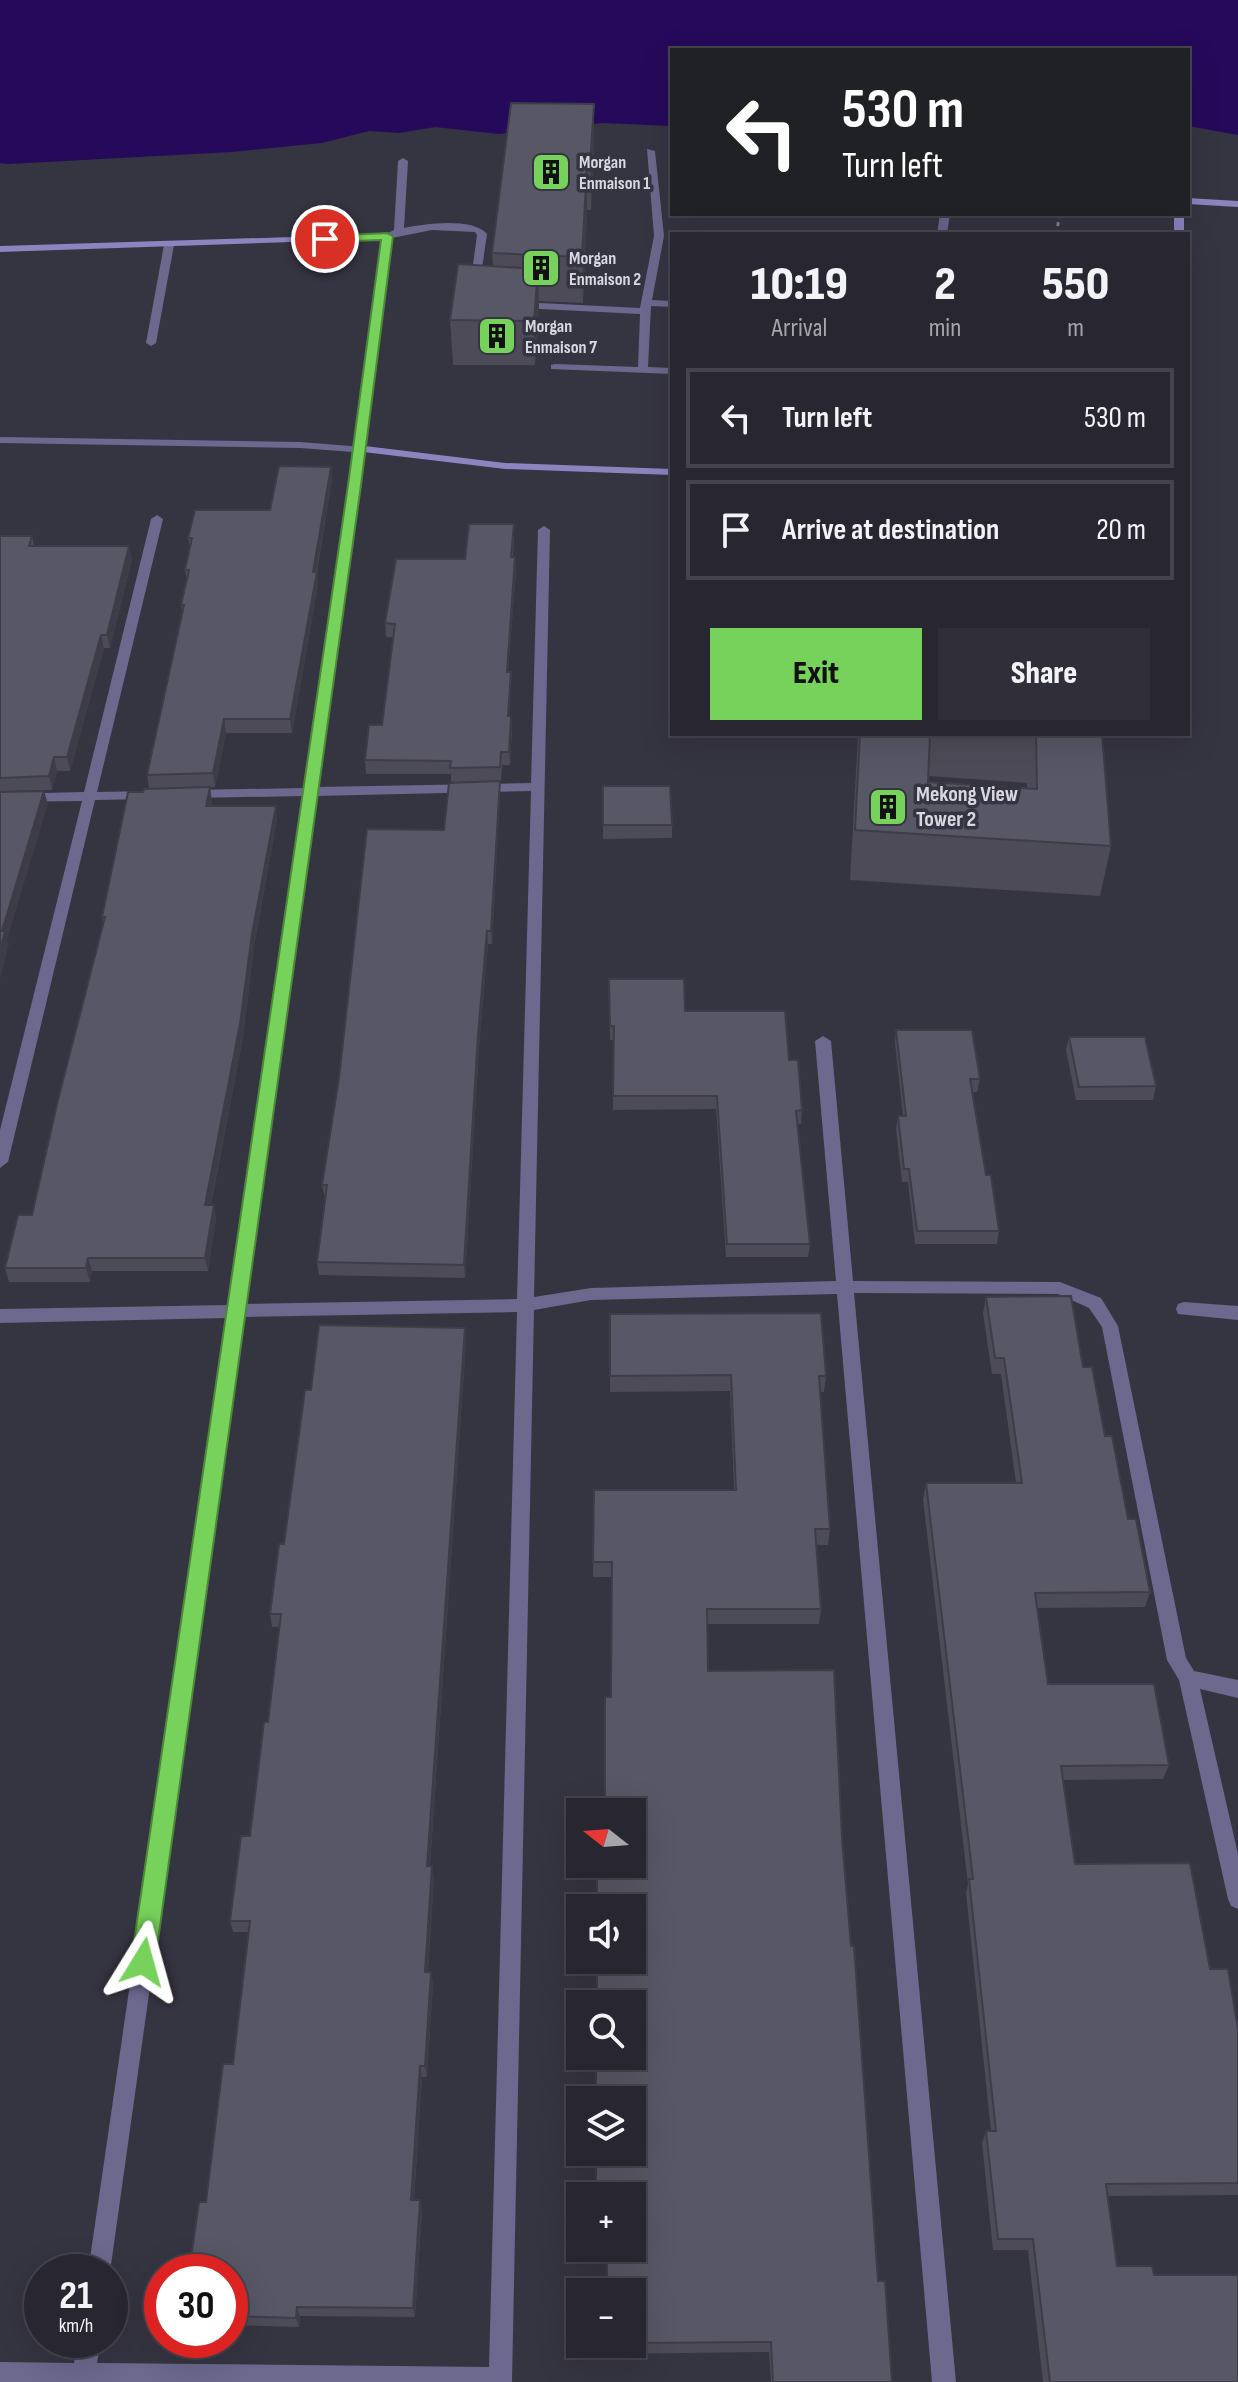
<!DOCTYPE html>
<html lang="en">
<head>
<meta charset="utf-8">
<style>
  body { margin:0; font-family:"Sofia Sans Condensed",sans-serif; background:#302f39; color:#f1f3f6; height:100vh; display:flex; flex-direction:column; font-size:30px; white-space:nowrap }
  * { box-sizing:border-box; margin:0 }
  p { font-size:26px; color:#a5a5ab }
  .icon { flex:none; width:44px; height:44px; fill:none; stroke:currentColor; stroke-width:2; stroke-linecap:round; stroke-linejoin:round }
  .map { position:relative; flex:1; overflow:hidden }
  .sheet { position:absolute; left:670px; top:232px; width:520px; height:504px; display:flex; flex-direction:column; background:#282731; border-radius:0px; box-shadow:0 8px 32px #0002,0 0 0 2px #44444d }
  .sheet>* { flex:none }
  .hud { position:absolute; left:670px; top:48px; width:520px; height:168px; border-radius:0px; box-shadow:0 8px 32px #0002,0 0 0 2px #44444d; background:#202124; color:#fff; overflow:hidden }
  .needle { width:52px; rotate:287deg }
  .tools { position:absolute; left:566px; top:1798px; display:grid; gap:16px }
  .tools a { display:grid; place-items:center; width:80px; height:80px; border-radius:0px; background:#282731; box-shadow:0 8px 32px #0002,0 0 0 2px #44444d; font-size:40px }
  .speed { position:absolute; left:24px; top:2254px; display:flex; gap:16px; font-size:40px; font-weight:700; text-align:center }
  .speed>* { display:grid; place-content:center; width:104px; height:104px; border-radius:50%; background:#282731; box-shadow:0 8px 32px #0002,0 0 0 2px #44444d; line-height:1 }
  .speed small { font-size:20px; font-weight:400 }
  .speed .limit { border:12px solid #d22; background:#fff; color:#111 }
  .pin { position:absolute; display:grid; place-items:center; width:68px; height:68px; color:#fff; margin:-34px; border:4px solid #fff; border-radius:50%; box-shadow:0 2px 8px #0007 }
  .me { position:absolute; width:88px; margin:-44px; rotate:8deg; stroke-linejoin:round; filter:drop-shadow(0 0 6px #0008) }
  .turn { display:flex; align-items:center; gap:28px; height:168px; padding:0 40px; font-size:36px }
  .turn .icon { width:104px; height:104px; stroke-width:2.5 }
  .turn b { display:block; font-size:56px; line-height:68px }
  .eta { display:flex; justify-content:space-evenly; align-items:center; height:136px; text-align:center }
  .eta b { font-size:48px; font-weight:800; line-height:56px }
  .cta { display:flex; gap:16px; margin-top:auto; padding:16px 40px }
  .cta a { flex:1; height:92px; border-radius:0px; background:#76d25a; color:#111; font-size:32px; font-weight:800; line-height:92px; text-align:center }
  .cta a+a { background:#302f39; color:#f1f3f6 }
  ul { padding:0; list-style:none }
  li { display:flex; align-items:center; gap:24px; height:100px; margin:0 16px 12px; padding:0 24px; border:4px solid #44444d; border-radius:0px }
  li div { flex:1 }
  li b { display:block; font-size:30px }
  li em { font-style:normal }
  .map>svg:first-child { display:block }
</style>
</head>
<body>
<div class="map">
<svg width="1238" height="2382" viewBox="0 0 1238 2382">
  <rect width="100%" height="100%" fill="#353441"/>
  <!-- water -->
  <polygon fill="#250a5b" points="0,0 1238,0 1238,135 1188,126 1188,50 672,50 672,126 603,123 499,134 435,127 399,133 369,131 322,143 232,152 9,164 0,163"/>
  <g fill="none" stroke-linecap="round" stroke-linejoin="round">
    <!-- path -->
    <polyline stroke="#83828e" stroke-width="3" stroke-dasharray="4 4" stroke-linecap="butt" points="1057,234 1059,214"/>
    <!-- lane -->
    <g fill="#6c688e" fill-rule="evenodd">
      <polygon points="647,149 655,151 664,236 652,300 672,301 672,307 651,306 648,367 672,368 672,374 551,369 551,365 555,364 638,367 640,314 520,308 515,305 520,302 640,308 654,236"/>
      <path d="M 403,158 L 408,161 L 404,228 C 424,224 472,217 487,234 L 479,289 L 470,287 L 477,235 L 475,232 L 432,230 L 387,239 L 382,236 L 394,230 L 398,161 Z"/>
      <polygon points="940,214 950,214 947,234 937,234"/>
      <polygon points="169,242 174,245 156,343 151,346 146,343 164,245"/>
      <polygon points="1184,1302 1238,1306 1238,1320 1178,1314 1176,1309 1178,1304"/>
    </g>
    <!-- street -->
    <g fill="#6c688e" fill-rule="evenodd">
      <path d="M 0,437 L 300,442 L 363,447 L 317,787 L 531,783 L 538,530 L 544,526 L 550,530 L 534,1297 L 591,1288 L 836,1281 L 815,1041 L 823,1036 L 831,1041 L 853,1281 L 1060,1282 L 1101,1298 L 1118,1326 L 1186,1658 L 1194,1671 L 1238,1680 L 1238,1698 L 1200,1689 L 1238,1854 L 1238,1909 L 1231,1906 L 1228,1899 L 1179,1680 L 1167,1660 L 1102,1327 L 1089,1308 L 1058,1294 L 854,1293 L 956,2382 L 932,2382 L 837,1294 L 591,1300 L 534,1310 L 512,2382 L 0,2382 L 0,2362 L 74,2363 L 77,2340 L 101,2340 L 97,2363 L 489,2367 L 517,1312 L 244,1317 L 110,2272 L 88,2272 L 227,1318 L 0,1323 L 0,1309 L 229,1305 L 303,796 L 192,798 L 185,794 L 192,790 L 304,788 L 353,452 L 300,448 L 0,443 ZM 531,791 L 517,1299 L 245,1304 L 316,796 Z"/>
      <polygon points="157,515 163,519 97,792 149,791 156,795 149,799 95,800 8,1162 0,1168 0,1130 82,801 0,802 0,794 84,792 151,519"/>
    </g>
    <!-- secondary -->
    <g fill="#8b84bf" fill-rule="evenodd">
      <polygon points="1188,198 1238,201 1238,207 1188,204"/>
      <rect x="1174" y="214" width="10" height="20"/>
      <polygon points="390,234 365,446 505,463 672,469 672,475 505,469 355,451 382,239 0,252 0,246"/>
    </g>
  </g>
  <!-- wall -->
  <g fill="#4c4b57" fill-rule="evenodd">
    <polygon points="594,104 594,147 591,210 587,210 583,303 539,301 535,365 453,365 450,320 493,266 492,253"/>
    <polygon points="332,479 317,572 318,585 292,733 226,733 215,787 149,788 147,775 182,612 181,605 187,582 185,570 190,548 188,538 270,510"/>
    <polygon points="0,536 32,536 34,546 132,559 110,648 104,648 70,771 57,771 52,790 0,791"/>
    <polygon points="514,537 513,557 515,557 516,570 508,672 511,672 509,716 512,730 510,765 502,765 501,781 451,782 451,774 366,774 365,760 382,725 393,637 386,637 385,623 465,559"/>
    <path d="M 858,734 L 1102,734 L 1111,846 L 1100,896 L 850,880 ZM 929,776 L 1027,783 L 1027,788 L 928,782 Z"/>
    <polygon points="500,781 500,795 492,944 488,944 479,1047 465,1278 319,1275 317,1262 325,1199 322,1185 444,830"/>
    <polygon points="603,786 672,825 672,838 603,839"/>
    <polygon points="212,801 211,806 277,819 254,947 243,1037 211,1205 216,1218 208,1271 92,1271 90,1282 9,1282 5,1268 32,1215 103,923 102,917"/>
    <polygon points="609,979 685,1011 789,1060 802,1110 801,1124 797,1124 810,1244 808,1257 726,1257 716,1109 613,1110 613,1040 610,1040"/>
    <polygon points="896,1030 980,1079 977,1092 973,1092 986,1175 999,1231 997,1244 915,1244 908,1182 902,1182 896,1129 898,1116 903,1116 895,1043"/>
    <polygon points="1069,1037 1156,1086 1153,1100 1076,1100 1066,1050"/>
    <polygon points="986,1297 1083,1367 1105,1436 1150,1592 1145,1607 1037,1608 1048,1684 1169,1765 1163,1779 1063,1780 1075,1864 1210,1969 1238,2029 1238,2195 1107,2196 1117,2266 1154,2275 1238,2382 1043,2382 1028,2250 993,2250 982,2143 986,2131 991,2131 966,1893 968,1884 923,1499 926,1483 1016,1483 1001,1374 992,1374 983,1313"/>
    <polygon points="610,1314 826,1376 824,1392 820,1392 830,1529 828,1545 816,1545 821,1609 819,1624 707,1624 708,1671 842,1838 878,2281 892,2382 771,2382 769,2352 607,2354 606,2344 632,2344 632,2196 596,2196 605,1801 611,1697 612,1577 593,1577 594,1490 734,1490 730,1391 610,1392"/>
    <polygon points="465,1328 466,1342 430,1866 434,1878 428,1972 433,1983 427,2077 422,2077 414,2200 420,2200 422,2210 415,2317 300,2316 299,2327 230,2325 230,2272 206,2202 233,2064 249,1932 233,1932 230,1921 250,1836 268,1722 280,1627 272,1627 270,1614 284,1544 311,1390"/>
  </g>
  <!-- shaded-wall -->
  <g fill="#3e3d47">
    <polygon points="594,104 594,147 591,210 590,166"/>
    <polygon points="587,165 587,210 583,303 582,257"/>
    <polygon points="538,269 539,312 535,365 534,321"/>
    <polygon points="331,467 332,479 314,585 313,572"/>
    <polygon points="129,546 132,559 110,648 107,635"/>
    <polygon points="515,557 516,570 507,685 507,672"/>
    <polygon points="317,572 318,585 292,733 290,719"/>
    <polygon points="101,635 104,648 70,771 67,757"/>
    <polygon points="511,672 511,685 508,730 508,716"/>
    <polygon points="511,716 512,730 510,765 509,752"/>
    <polygon points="224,719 226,733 215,787 213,773"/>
    <polygon points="54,757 57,771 52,790 49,776"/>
    <polygon points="500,781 500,795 492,944 491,931"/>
    <polygon points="210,787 212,801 208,819 206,806"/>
    <polygon points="44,791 48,804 7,940 9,944 0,979 0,950 2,931"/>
    <polygon points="276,806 277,819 254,947 243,1037 208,1218 205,1205 252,934"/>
    <polygon points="487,931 488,944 479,1047 465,1278 464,1265 478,1034"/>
    <polygon points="214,1205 216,1218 208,1271 205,1258"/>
    <polygon points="88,1258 92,1271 90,1282 86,1268"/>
    <polygon points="465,1328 466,1342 429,1878 427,1866"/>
    <polygon points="432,1866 434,1878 427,1983 425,1972"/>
    <polygon points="431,1972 433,1983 427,2077 425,2066"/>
    <polygon points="420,2066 422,2077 413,2210 411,2200"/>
    <polygon points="420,2200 422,2210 415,2317 413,2308"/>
    <polygon points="297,2307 300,2316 299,2327 296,2318"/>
  </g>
  <!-- building -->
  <g fill="#585765" stroke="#3e3d47" stroke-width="2">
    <polygon points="511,103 594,104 590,166 587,165 582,257 492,253"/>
    <polygon points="458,264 538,269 534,321 450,320"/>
    <polygon points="279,466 331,467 313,572 317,572 290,719 224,719 213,773 147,775 184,605 181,605 189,570 185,570 192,538 188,538 195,510 270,510"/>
    <polygon points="469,524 514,524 511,557 515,557 507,672 511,672 508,716 511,716 509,752 501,752 500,767 450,768 451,761 365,760 369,725 382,725 395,624 385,623 396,559 465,559"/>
    <polygon points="0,536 32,536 29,546 129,546 107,635 101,635 67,757 54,757 49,776 0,778"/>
    <polygon points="860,734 930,734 928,782 1037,789 1036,734 1102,734 1111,846 855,830"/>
    <polygon points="500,781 491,931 487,931 478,1034 464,1265 317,1262 327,1185 322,1185 339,1078 367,829 444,830 449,783"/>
    <polygon points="603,786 670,786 672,825 603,825"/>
    <polygon points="210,787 206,806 276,806 252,934 240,1024 205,1205 214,1205 205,1258 88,1258 86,1268 5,1268 18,1215 32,1215 58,1100 105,917 102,917 128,792 143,792 144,789"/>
    <polygon points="44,791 2,931 5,931 0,950 0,792"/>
    <polygon points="609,979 684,979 685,1011 785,1011 789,1060 798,1060 802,1110 796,1111 810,1244 727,1244 717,1096 613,1096 614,1026 610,1026"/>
    <polygon points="896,1030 972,1030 980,1079 970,1079 986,1175 991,1175 999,1231 917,1231 909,1169 904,1169 898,1116 906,1116"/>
    <polygon points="1069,1037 1145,1037 1156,1086 1079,1087"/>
    <polygon points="1071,1296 1083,1367 1092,1367 1105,1436 1112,1436 1128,1519 1136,1519 1150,1592 1035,1593 1048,1684 1154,1684 1169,1765 1061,1766 1075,1864 1190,1863 1210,1969 1228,1969 1238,2029 1238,2183 1106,2184 1117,2266 1152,2266 1154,2275 1238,2275 1238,2382 1050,2382 1033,2239 998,2239 986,2131 996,2131 969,1879 973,1879 926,1483 1022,1483 1004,1358 995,1358 986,1297"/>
    <polygon points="821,1313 826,1376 819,1376 830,1529 815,1529 821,1609 707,1609 708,1671 834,1670 842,1838 851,1946 854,1946 878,2281 885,2281 892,2382 773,2382 771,2342 632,2343 632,2292 607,2292 607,2248 632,2248 632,2196 607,2196 607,2188 596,2188 596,2152 632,2152 632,2100 596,2100 596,2056 632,2056 632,2004 597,2004 597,1960 632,1960 632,1908 597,1908 597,1864 632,1864 632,1812 598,1812 598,1801 605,1801 605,1697 611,1697 612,1562 593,1562 594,1490 736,1490 731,1375 610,1376 610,1314"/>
    <polygon points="319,1325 465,1328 427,1866 432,1866 425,1972 431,1972 425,2066 420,2066 411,2200 420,2200 413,2308 297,2307 296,2318 230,2316 230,2272 189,2272 199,2202 206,2202 223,2064 233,2064 250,1921 230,1921 241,1836 250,1836 264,1722 268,1722 281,1614 270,1614 279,1544 284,1544 305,1390 311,1390"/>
  </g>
  <!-- route -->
  <polygon fill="#76d25a" stroke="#4d883a" stroke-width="2" points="387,233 393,236 361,485 155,1962 152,1970 143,1974 135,1970 131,1962 348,485 381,240 325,242 319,239 325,236"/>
  <!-- icons -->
  <defs>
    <g id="building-square" transform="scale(2)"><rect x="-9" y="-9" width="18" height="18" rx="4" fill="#76d25a" stroke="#353441"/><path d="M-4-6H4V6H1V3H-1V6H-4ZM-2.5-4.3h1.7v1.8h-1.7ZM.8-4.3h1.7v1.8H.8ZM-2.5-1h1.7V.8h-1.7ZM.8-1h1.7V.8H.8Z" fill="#111"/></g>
  </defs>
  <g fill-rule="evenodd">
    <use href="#building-square" x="551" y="172"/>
    <use href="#building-square" x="541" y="268"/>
    <use href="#building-square" x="497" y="336"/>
    <use href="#building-square" x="888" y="807"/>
  </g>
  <g text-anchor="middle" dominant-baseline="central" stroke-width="7" stroke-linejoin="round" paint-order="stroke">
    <!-- far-poi labels -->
    <g font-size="18" font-weight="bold" fill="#d9d8e1" stroke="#353441" text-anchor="start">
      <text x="579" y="162">Morgan<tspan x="579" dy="21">Enmaison 1</tspan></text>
      <text x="569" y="258">Morgan<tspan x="569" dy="21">Enmaison 2</tspan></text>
      <text x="525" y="326">Morgan<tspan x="525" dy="21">Enmaison 7</tspan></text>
    </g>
    <!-- poi labels -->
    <g font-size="22" font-weight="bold" fill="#d9d8e1" stroke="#353441" text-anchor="start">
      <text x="916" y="794">Mekong View<tspan x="916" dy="25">Tower 2</tspan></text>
    </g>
  </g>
</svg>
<div class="tools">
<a><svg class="needle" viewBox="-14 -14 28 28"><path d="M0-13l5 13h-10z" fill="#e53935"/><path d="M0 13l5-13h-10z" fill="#a5a5ab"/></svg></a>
<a><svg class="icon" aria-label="sound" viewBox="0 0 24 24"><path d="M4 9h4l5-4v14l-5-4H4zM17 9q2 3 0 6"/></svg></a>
<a><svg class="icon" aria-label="search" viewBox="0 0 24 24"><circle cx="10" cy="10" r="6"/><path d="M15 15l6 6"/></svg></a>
<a><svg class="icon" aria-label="layers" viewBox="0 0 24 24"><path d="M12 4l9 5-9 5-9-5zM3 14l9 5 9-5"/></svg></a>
<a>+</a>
<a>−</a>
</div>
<div class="speed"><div>21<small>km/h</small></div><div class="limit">30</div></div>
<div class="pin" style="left:325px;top:239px;background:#d93025"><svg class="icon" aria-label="arrive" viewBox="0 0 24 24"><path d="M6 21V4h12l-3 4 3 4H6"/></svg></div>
<svg class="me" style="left:143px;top:1962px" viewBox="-20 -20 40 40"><path d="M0-17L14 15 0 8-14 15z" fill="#76d25a" stroke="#fff" stroke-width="4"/></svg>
<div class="hud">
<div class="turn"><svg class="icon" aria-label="left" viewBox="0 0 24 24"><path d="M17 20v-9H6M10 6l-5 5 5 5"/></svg><div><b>530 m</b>Turn left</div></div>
</div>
<section class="sheet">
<div class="eta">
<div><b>10:19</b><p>Arrival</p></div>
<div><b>2</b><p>min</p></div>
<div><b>550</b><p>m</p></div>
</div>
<ul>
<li><svg class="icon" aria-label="left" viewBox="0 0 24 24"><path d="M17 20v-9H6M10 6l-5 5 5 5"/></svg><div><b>Turn left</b></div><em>530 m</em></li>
<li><svg class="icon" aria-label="arrive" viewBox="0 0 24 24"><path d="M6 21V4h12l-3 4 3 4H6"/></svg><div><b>Arrive at destination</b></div><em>20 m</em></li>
</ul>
<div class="cta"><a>Exit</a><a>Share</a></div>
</section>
</div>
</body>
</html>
